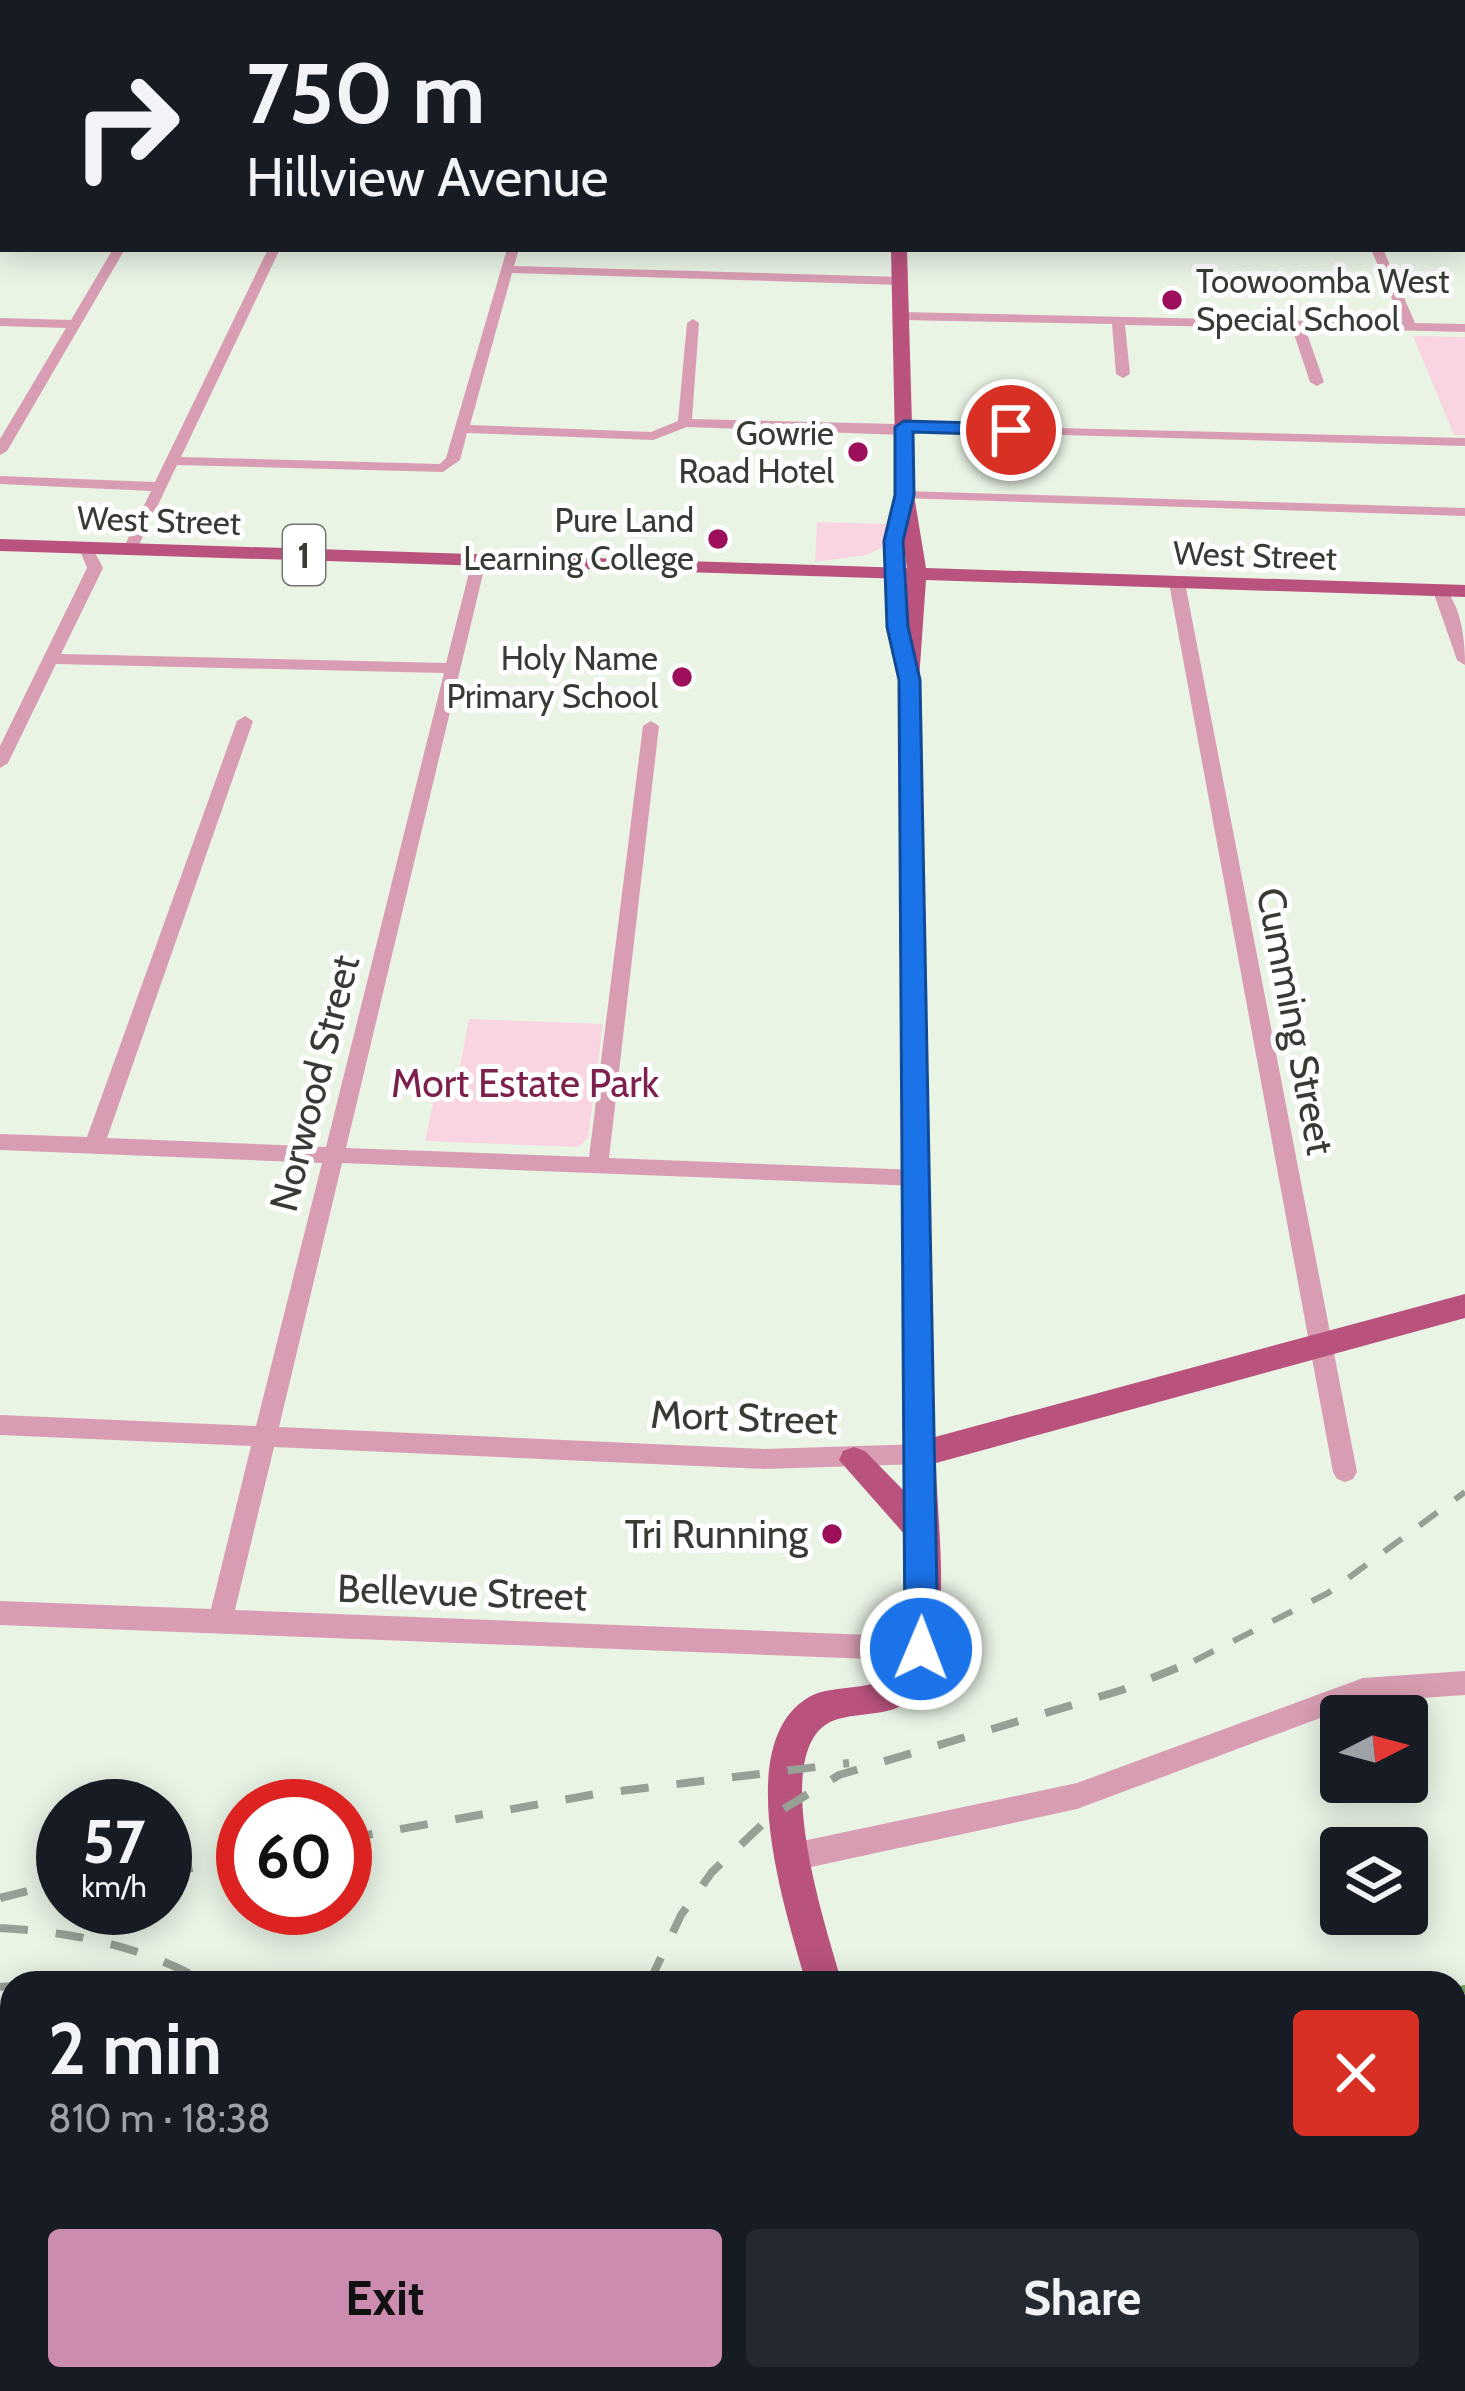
<!DOCTYPE html>
<html lang="en">
<head>
<meta charset="utf-8">
<style>
  body { margin:0; font-family:Cabin,sans-serif; background:#242831; color:#f1f3f6; height:100vh; display:flex; flex-direction:column; font-size:45px; white-space:nowrap }
  * { box-sizing:border-box; margin:0 }
  p { font-size:39px; color:#9ea1a6 }
  .icon { flex:none; width:66px; height:66px; fill:none; stroke:currentColor; stroke-width:2; stroke-linecap:round; stroke-linejoin:round }
  .map { position:relative; flex:1; overflow:hidden }
  .side { position:absolute; left:0px; top:1971px; width:1467px; height:420px; display:flex; flex-direction:column; background:#171b24; border-radius:36px 36px 0 0; box-shadow:0 6px 30px #0003 }
  .side>* { flex:none }
  .hud { position:absolute; left:0px; top:0px; width:1467px; height:252px; box-shadow:0 6px 30px #0003; background:#171b24; color:#f1f3f6; overflow:hidden }
  .needle { width:78px; rotate:84deg }
  .buttons { position:absolute; left:1320px; top:1695px; display:grid; gap:24px }
  .buttons a { display:grid; place-items:center; width:108px; height:108px; border-radius:12px; background:#171b24; box-shadow:0 6px 30px #0003; font-size:60px }
  .speed { position:absolute; left:36px; top:1779px; display:flex; gap:24px; font-size:60px; font-weight:700; text-align:center }
  .speed>* { display:grid; place-content:center; width:156px; height:156px; border-radius:50%; background:#171b24; box-shadow:0 6px 30px #0003; line-height:1 }
  .speed small { font-size:30px; font-weight:400 }
  .speed .limit { border:18px solid #d22; background:#fff; color:#111 }
  .pin { position:absolute; display:grid; place-items:center; width:102px; height:102px; color:#fff; margin:-51px; border:6px solid #fff; border-radius:50%; box-shadow:0 3px 12px #0007 }
  .me { position:absolute; width:132px; margin:-66px; rotate:1deg; stroke-linejoin:round; filter:drop-shadow(0 0 9px #0008) }
  .turn { display:flex; align-items:center; gap:42px; height:252px; padding:0 48px; font-size:54px }
  .turn .icon { width:156px; height:156px; stroke-width:2.5 }
  .turn b { display:block; font-size:84px; line-height:102px }
  .round { display:grid; place-items:center; flex:none; width:126px; height:126px; border-radius:12px; background:#242831 }
  .summary { display:flex; align-items:center; justify-content:space-between; height:204px; padding:0 48px }
  h1 { font-size:72px; font-weight:700; line-height:90px }
  .button { display:flex; gap:24px; margin-top:auto; padding:24px 48px }
  .button a { flex:1; height:138px; border-radius:12px; background:#cb8cb0; color:#111; font-size:48px; font-weight:700; line-height:138px; text-align:center }
  .button a+a { background:#242831; color:#f1f3f6 }
  .map>svg:first-child { display:block }
</style>
</head>
<body>
<div class="map">
<svg width="1465" height="2391" viewBox="0 0 1465 2391">
  <rect width="100%" height="100%" fill="#e9f4e5"/>
  <!-- green -->
  <g fill="#f8d5e1">
    <polygon points="1413,336 1465,337 1465,435 1454,435"/>
    <polygon points="817,522 887,524 884,546 867,555 815,562"/>
    <polygon points="469,1019 603,1024 588,1138 578,1147 425,1141 437,1085 457,1081"/>
    <polygon points="1465,2014 1465,2391 986,2391 986,2379 1455,2379 1455,2016"/>
  </g>
  <g fill="none" stroke-linecap="round" stroke-linejoin="round">
    <!-- stream -->
    <g stroke="#75a463" stroke-width="8">
      <polyline points="1455,1991 1465,1989"/>
      <polyline points="0,2335 12,2333"/>
    </g>
    <!-- minor -->
    <g fill="#d89db2" fill-rule="evenodd">
      <polygon points="12,0 22,0 10,3"/>
      <polygon points="386,0 396,0 385,3"/>
      <polygon points="518,0 528,0 517,3"/>
      <polygon points="1097,0 1107,0 1108,3 1098,3"/>
      <polygon points="1221,0 1231,0 1232,3 1222,3"/>
      <polygon points="1352,0 1428,0 1423,3 1357,3"/>
      <rect x="1464" y="13" width="1" height="7"/>
      <polygon points="3,14 3,22 0,23 0,15"/>
      <rect x="1464" y="41" width="1" height="6"/>
      <rect x="1464" y="85" width="1" height="6"/>
      <rect x="0" y="186" width="3" height="10"/>
      <rect x="1464" y="190" width="1" height="6"/>
      <polygon points="1464,243 1465,251 1460,250 1464,249"/>
      <polygon points="113,249 125,249 7,451 0,455 0,439 66,328 0,326 0,318 71,320"/>
      <polygon points="268,249 280,249 181,457 440,464 446,458 507,249 519,249 514,266 900,277 906,281 900,285 512,273 470,425 651,432 678,421 687,323 693,319 699,323 692,419 1465,438 1465,446 910,431 903,435 687,427 653,440 467,433 460,460 443,472 177,465 137,549 130,553 123,549 151,491 0,484 0,476 155,482"/>
      <polygon points="1371,249 1383,249 1415,323 1465,324 1465,332 1305,328 1324,382 1317,386 1310,382 1292,328 1125,325 1130,374 1123,378 1116,374 1112,324 901,320 895,316 901,312 1402,323"/>
      <polygon points="905,491 1465,508 1465,516 900,498 898,495"/>
      <polygon points="81,545 91,545 103,568 61,654 446,663 472,561 479,557 486,561 346,1148 589,1157 643,726 651,721 659,726 609,1158 918,1170 925,1172 928,1178 925,1184 918,1186 342,1163 279,1427 764,1449 921,1444 929,1447 933,1454 929,1461 921,1464 764,1469 274,1447 235,1610 921,1637 930,1641 934,1649 930,1657 921,1661 0,1625 0,1601 211,1609 251,1446 0,1435 0,1415 256,1426 322,1163 0,1150 0,1134 87,1137 237,721 245,716 253,721 107,1138 326,1147 444,673 56,664 8,763 0,768 0,746 87,568 79,548"/>
      <polygon points="1177,578 1185,583 1357,1472 1353,1479 1345,1482 1337,1479 1333,1472 1169,583"/>
      <path d="M 1441,586 C 1461,601 1465,640 1465,665 L 1457,660 L 1433,591 Z"/>
      <polygon points="1465,1671 1465,1695 1363,1702 1077,1809 793,1871 783,1867 779,1857 783,1847 793,1843 1077,1783 1363,1678"/>
    </g>
    <!-- major -->
    <g fill="#b9537e" fill-rule="evenodd">
      <rect x="887" y="0" width="12" height="3"/>
      <path d="M 891,249 L 907,249 L 914,495 L 926,568 L 1465,585 L 1465,597 L 926,580 L 919,680 L 935,1437 L 1465,1294 L 1465,1318 L 936,1463 C 937,1528 954,1632 920,1688 C 903,1718 867,1711 838,1719 C 762,1740 828,1933 842,1983 L 806,1983 C 787,1915 729,1744 809,1697 C 833,1683 877,1693 894,1671 C 916,1645 906,1569 906,1536 L 839,1460 L 843,1451 L 854,1447 L 865,1451 L 906,1493 L 899,680 L 907,579 L 0,551 L 0,539 L 907,568 L 896,495 Z"/>
      <polygon points="904,2379 946,2379 949,2391 907,2391"/>
    </g>
    <!-- rail-far1 -->
    <polyline stroke="#97a094" stroke-width="6" stroke-dasharray="22 22" stroke-linecap="butt" points="1194,1661 1328,1593 1465,1492"/>
    <!-- rail -->
    <g stroke="#97a094" stroke-width="8" stroke-dasharray="28 28" stroke-linecap="butt">
      <polyline points="345,1839 596,1794 849,1763"/>
      <polyline points="165,1873 243,1858"/>
      <polyline points="0,1898 63,1882"/>
      <path d="M 0,1928 C 74,1932 142,1946 207,1983"/>
      <polyline points="49,1983 58,1983"/>
      <polyline points="649,1983 681,1915 712,1872 769,1818 839,1775 1122,1690 1202,1658"/>
      <polyline points="0,1987 12,1986"/>
      <polyline points="613,2379 625,2391"/>
      <polyline points="666,2379 673,2391"/>
    </g>
  </g>
  <!-- route -->
  <polygon fill="#1a73e8" stroke="#114b97" stroke-width="3" points="904,421 1011,424 1020,430 1011,435 913,432 914,495 903,541 908,627 920,680 938,1649 933,1660 921,1665 910,1660 905,1649 899,680 887,627 884,541 895,495 895,427"/>
  <!-- markers -->
  <g fill="#9d0f5b" stroke="#fff" stroke-width="4.5">
    <circle cx="1172" cy="300" r="12"/>
    <circle cx="858" cy="452" r="12"/>
    <circle cx="718" cy="539" r="12"/>
    <circle cx="682" cy="677" r="12"/>
    <circle cx="832" cy="1534" r="12"/>
  </g>
  <g text-anchor="middle" dominant-baseline="central" stroke-width="10" stroke-linejoin="round" paint-order="stroke">
    <!-- far-poi labels -->
    <g font-size="33" fill="#363b34" stroke="#fff" text-anchor="end">
      <text x="1196" y="281" text-anchor="start">Toowoomba West<tspan x="1196" dy="38">Special School</tspan></text>
      <text x="834" y="433">Gowrie<tspan x="834" dy="38">Road Hotel</tspan></text>
      <text x="694" y="520">Pure Land<tspan x="694" dy="38">Learning College</tspan></text>
      <text x="658" y="658">Holy Name<tspan x="658" dy="38">Primary School</tspan></text>
    </g>
    <!-- far-street labels -->
    <g font-size="33" fill="#363b34" stroke="#fff">
      <text transform="translate(159 520) rotate(2)">West Street</text>
      <text transform="translate(1255 555) rotate(2)">West Street</text>
    </g>
    <!-- shield labels -->
    <rect fill="#fff" stroke="#727671" stroke-width="3" x="283" y="525" width="42" height="60" rx="9"/>
    <g font-size="36" font-weight="bold" fill="#363b34">
      <text x="304" y="555">1</text>
    </g>
    <!-- street labels -->
    <g font-size="39" fill="#363b34" stroke="#fff">
      <text transform="translate(1296 1021) rotate(79)">Cumming Street</text>
      <text transform="translate(314 1083) rotate(-76)">Norwood Street</text>
      <text transform="translate(744 1417) rotate(2)">Mort Street</text>
      <text transform="translate(462 1592) rotate(2)">Bellevue Street</text>
    </g>
    <!-- park labels -->
    <g font-size="39" fill="#7e204c" stroke="#fff">
      <text x="525" y="1083">Mort Estate Park</text>
    </g>
    <!-- poi labels -->
    <g font-size="39" fill="#363b34" stroke="#fff" text-anchor="end">
      <text x="808" y="1534">Tri Running</text>
    </g>
  </g>
</svg>
<div class="buttons">
<a><svg class="needle" viewBox="-14 -14 28 28"><path d="M0-13l5 13h-10z" fill="#e53935"/><path d="M0 13l5-13h-10z" fill="#9ea1a6"/></svg></a>
<a><svg class="icon" aria-label="layers" viewBox="0 0 24 24"><path d="M12 4l9 5-9 5-9-5zM3 14l9 5 9-5"/></svg></a>
</div>
<div class="speed"><div>57<small>km/h</small></div><div class="limit">60</div></div>
<div class="pin" style="left:1011px;top:430px;background:#d93025"><svg class="icon" aria-label="arrive" viewBox="0 0 24 24"><path d="M6 21V4h12l-3 4 3 4H6"/></svg></div>
<svg class="me" style="left:921px;top:1649px" viewBox="-20 -20 40 40"><circle r="17" fill="#1a73e8" stroke="#fff" stroke-width="3"/><path d="M0-11L8 9 0 5-8 9z" fill="#fff"/></svg>
<div class="hud">
<div class="turn"><svg class="icon" aria-label="right" viewBox="0 0 24 24"><path d="M7 20v-9h11M14 6l5 5-5 5"/></svg><div><b>750 m</b>Hillview Avenue</div></div>
</div>
<section class="side">
<div class="summary"><div><h1>2 min</h1><p>810 m · 18:38</p></div><a class="round" style="background:#d93025;color:#fff"><svg class="icon" aria-label="close" viewBox="0 0 24 24"><path d="M6 6l12 12M18 6L6 18"/></svg></a></div>
<div class="button"><a>Exit</a><a>Share</a></div>
</section>
</div>
</body>
</html>
